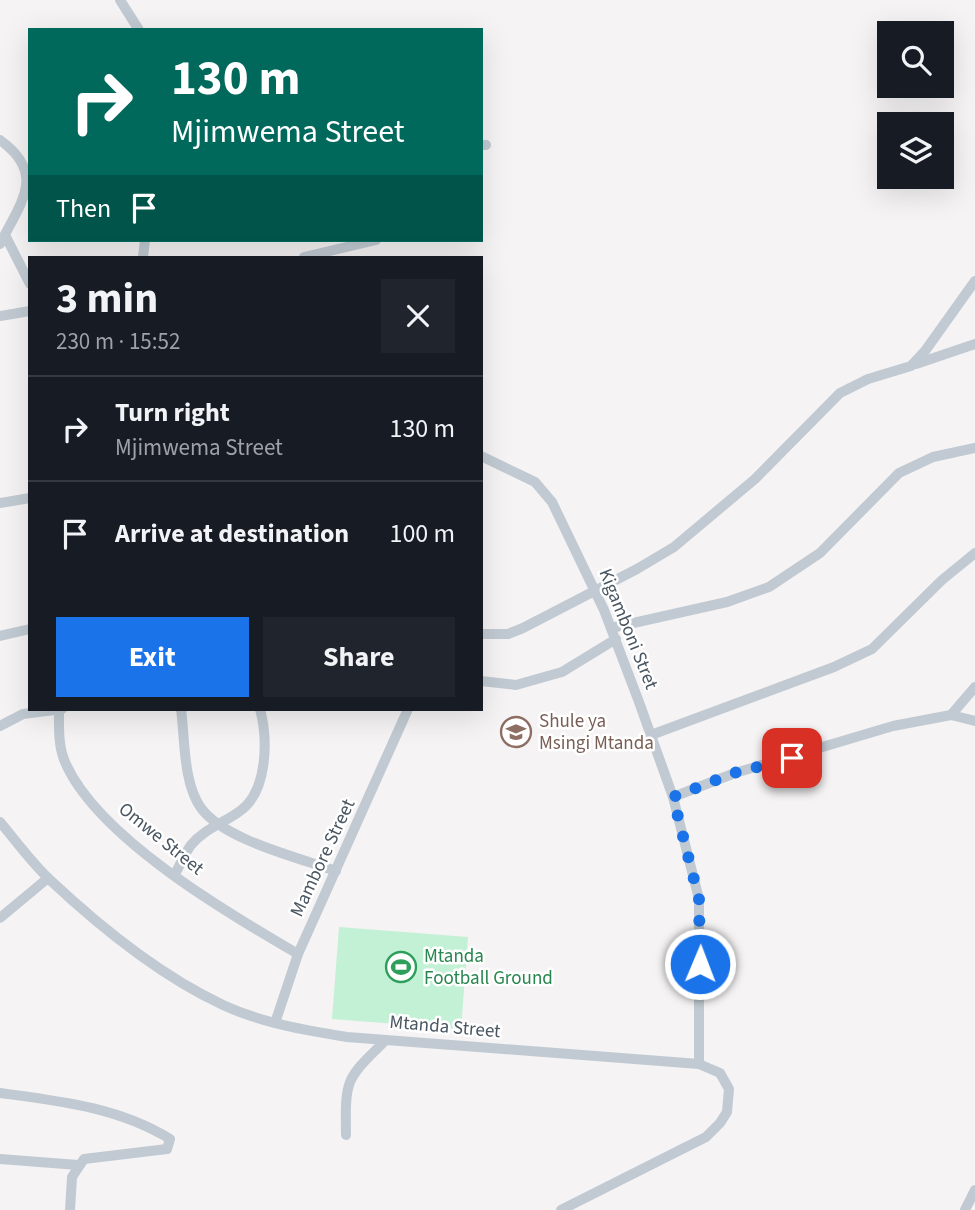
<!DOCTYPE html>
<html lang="en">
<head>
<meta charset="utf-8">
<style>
  body { margin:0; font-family:"Source Sans 3",sans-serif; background:#20242c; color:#f1f3f6; height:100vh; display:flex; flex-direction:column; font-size:26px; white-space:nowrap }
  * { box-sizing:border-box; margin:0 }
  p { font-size:23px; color:#9ea1a6 }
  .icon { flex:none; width:38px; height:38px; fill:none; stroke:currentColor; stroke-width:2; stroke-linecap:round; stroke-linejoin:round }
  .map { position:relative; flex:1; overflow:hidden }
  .side { position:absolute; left:28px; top:256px; width:455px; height:455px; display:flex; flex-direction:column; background:#171b24; border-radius:0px; box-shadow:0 7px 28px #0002 }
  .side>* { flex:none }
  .top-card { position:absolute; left:28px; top:28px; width:455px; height:214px; border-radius:0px; box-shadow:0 7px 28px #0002; background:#00695c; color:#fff; overflow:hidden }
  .tools { position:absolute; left:877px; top:21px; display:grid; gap:14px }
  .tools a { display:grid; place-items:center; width:77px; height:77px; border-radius:0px; background:#171b24; box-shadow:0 7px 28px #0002; font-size:35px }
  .pin { position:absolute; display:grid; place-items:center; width:60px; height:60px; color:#fff; margin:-30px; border-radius:14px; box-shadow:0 4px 10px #0006 }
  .me { position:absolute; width:77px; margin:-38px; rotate:1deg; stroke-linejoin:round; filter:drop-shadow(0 0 5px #0008) }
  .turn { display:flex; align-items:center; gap:24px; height:147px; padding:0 28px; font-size:32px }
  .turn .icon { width:91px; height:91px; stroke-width:2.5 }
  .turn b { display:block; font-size:49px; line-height:60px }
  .then { display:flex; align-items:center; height:66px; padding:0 28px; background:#0003; gap:14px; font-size:26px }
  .round { display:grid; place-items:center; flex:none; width:74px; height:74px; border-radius:0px; background:#20242c }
  .summary { display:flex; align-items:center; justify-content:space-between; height:119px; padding:0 28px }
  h1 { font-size:42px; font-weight:700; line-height:52px }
  .cta { display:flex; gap:14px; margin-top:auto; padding:14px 28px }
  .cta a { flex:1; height:80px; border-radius:0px; background:#1a73e8; color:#fff; font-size:28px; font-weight:700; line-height:80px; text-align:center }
  .cta a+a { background:#20242c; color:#f1f3f6 }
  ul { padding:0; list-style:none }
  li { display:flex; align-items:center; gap:21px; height:105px; padding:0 28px; border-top:2px solid #363941 }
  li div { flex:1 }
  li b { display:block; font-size:26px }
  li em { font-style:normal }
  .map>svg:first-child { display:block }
</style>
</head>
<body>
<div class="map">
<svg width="975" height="1210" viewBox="0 0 975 1210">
  <rect width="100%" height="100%" fill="#f5f3f3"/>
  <!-- pitch -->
  <polygon fill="#c3f1d5" points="339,927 468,937 461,1029 332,1019"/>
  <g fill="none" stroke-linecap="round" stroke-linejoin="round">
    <!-- street -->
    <g stroke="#c1cad2" stroke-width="10">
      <polyline points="120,0 139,30"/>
      <path d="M 0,140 C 47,174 21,202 0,244"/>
      <polyline points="481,145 486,145"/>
      <polyline points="5,235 30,284"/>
      <polyline points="143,257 145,240"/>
      <polyline points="304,257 376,240"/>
      <polyline points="0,316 30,311"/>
      <polyline points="916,364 975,344"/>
      <polyline points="481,456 535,482 552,502 604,610 639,702 673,797 699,899 699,1064"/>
      <polyline points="0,503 30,498"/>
      <polyline points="611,628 727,602 769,587 820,553 899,473 933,457 975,448"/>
      <polyline points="481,634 508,634 523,628 637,569 674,547 755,479 840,393 868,379 911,366 925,351 975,281"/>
      <polyline points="0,636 30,629"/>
      <polyline points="481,681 516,685 562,672 616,639"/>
      <path d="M 59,709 C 59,727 58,746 65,762 C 97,837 229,914 298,954"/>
      <path d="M 181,709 C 185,739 183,783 201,808 C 224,840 300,858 336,871"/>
      <polyline points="951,715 975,687"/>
      <polyline points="0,726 23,714 62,709"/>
      <polyline points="651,735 834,667 872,649 942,580 975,553"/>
      <polyline points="673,797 735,773 893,726 951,715 975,721"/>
      <path d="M 0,822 C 16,841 31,862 49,879 C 100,927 159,975 223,1005 C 262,1023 304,1030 347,1037 L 699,1064 L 720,1073 L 729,1089 L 727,1112 L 720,1123 L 706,1137 L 561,1210"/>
      <path d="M 175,874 C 180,865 185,853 191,845 C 204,829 224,823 240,811 C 268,791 268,739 260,709"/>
      <polyline points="0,918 48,878"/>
      <polyline points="275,1023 298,954 408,709"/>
      <path d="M 0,1093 C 59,1101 118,1107 170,1139 L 167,1149 L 84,1159 L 72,1177 L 70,1210"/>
      <path d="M 346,1135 C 345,1078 346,1079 386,1040"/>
      <polyline points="0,1159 78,1165"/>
      <polyline points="965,1210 975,1190"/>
    </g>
  </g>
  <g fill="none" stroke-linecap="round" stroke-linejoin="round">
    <!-- route -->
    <polyline stroke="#1a73e8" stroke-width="12" stroke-dasharray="0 21.6" points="700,964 699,899 673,797 734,773 792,758"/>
  </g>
  <!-- icons -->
  <defs>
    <g id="school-ring" transform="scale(1.575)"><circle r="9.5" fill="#fff" stroke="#8d6e63" stroke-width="1.5"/><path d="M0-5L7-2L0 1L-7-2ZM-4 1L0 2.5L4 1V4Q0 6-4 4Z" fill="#8d6e63"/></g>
    <g id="stadium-ring" transform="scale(1.575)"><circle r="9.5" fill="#fff" stroke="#2e9e5b" stroke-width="1.5"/><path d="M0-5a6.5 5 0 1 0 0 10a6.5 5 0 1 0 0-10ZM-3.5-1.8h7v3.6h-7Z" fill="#2e9e5b"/></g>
  </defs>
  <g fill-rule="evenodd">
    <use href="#school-ring" x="516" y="732"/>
    <use href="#stadium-ring" x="401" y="967"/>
  </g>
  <g text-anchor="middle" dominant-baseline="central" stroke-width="5" stroke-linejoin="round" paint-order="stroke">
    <!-- street labels -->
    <g font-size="19" fill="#4a5661" stroke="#fff">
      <text transform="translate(628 629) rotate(68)">Kigamboni Stret</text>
      <text transform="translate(161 839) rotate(39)">Omwe Street</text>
      <text transform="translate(323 858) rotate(-65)">Mambore Street</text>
      <text transform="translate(445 1027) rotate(5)">Mtanda Street</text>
    </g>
    <!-- education labels -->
    <g font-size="19" fill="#785e54" stroke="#fff" text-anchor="start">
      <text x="539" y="721">Shule ya<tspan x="539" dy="22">Msingi Mtanda</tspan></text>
    </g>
    <!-- leisure labels -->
    <g font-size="19" fill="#27864d" stroke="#fff" text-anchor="start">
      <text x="424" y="956">Mtanda<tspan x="424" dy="22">Football Ground</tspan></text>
    </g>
  </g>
</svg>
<div class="tools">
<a><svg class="icon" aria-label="search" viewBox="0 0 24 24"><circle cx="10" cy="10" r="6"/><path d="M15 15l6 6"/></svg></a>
<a><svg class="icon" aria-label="layers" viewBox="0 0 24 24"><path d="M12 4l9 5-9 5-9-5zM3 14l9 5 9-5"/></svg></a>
</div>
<div class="pin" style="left:792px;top:758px;background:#d93025"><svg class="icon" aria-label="arrive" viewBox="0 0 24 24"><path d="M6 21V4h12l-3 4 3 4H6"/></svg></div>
<svg class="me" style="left:700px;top:964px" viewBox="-20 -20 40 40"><circle r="17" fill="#1a73e8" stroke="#fff" stroke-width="3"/><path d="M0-11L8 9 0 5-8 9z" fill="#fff"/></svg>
<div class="top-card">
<div class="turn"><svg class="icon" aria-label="right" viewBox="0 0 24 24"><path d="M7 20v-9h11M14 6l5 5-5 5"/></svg><div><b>130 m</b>Mjimwema Street</div></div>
<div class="then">Then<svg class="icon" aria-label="arrive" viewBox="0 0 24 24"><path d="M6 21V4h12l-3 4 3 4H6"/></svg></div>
</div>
<section class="side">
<div class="summary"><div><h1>3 min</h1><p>230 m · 15:52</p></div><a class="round"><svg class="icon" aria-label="close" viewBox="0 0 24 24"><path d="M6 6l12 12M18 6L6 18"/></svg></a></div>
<ul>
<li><svg class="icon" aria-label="right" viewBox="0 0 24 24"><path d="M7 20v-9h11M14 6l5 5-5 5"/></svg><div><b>Turn right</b><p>Mjimwema Street</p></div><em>130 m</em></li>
<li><svg class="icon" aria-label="arrive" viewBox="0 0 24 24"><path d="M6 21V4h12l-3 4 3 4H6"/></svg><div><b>Arrive at destination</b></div><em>100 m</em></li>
</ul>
<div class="cta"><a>Exit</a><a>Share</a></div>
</section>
</div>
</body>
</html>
